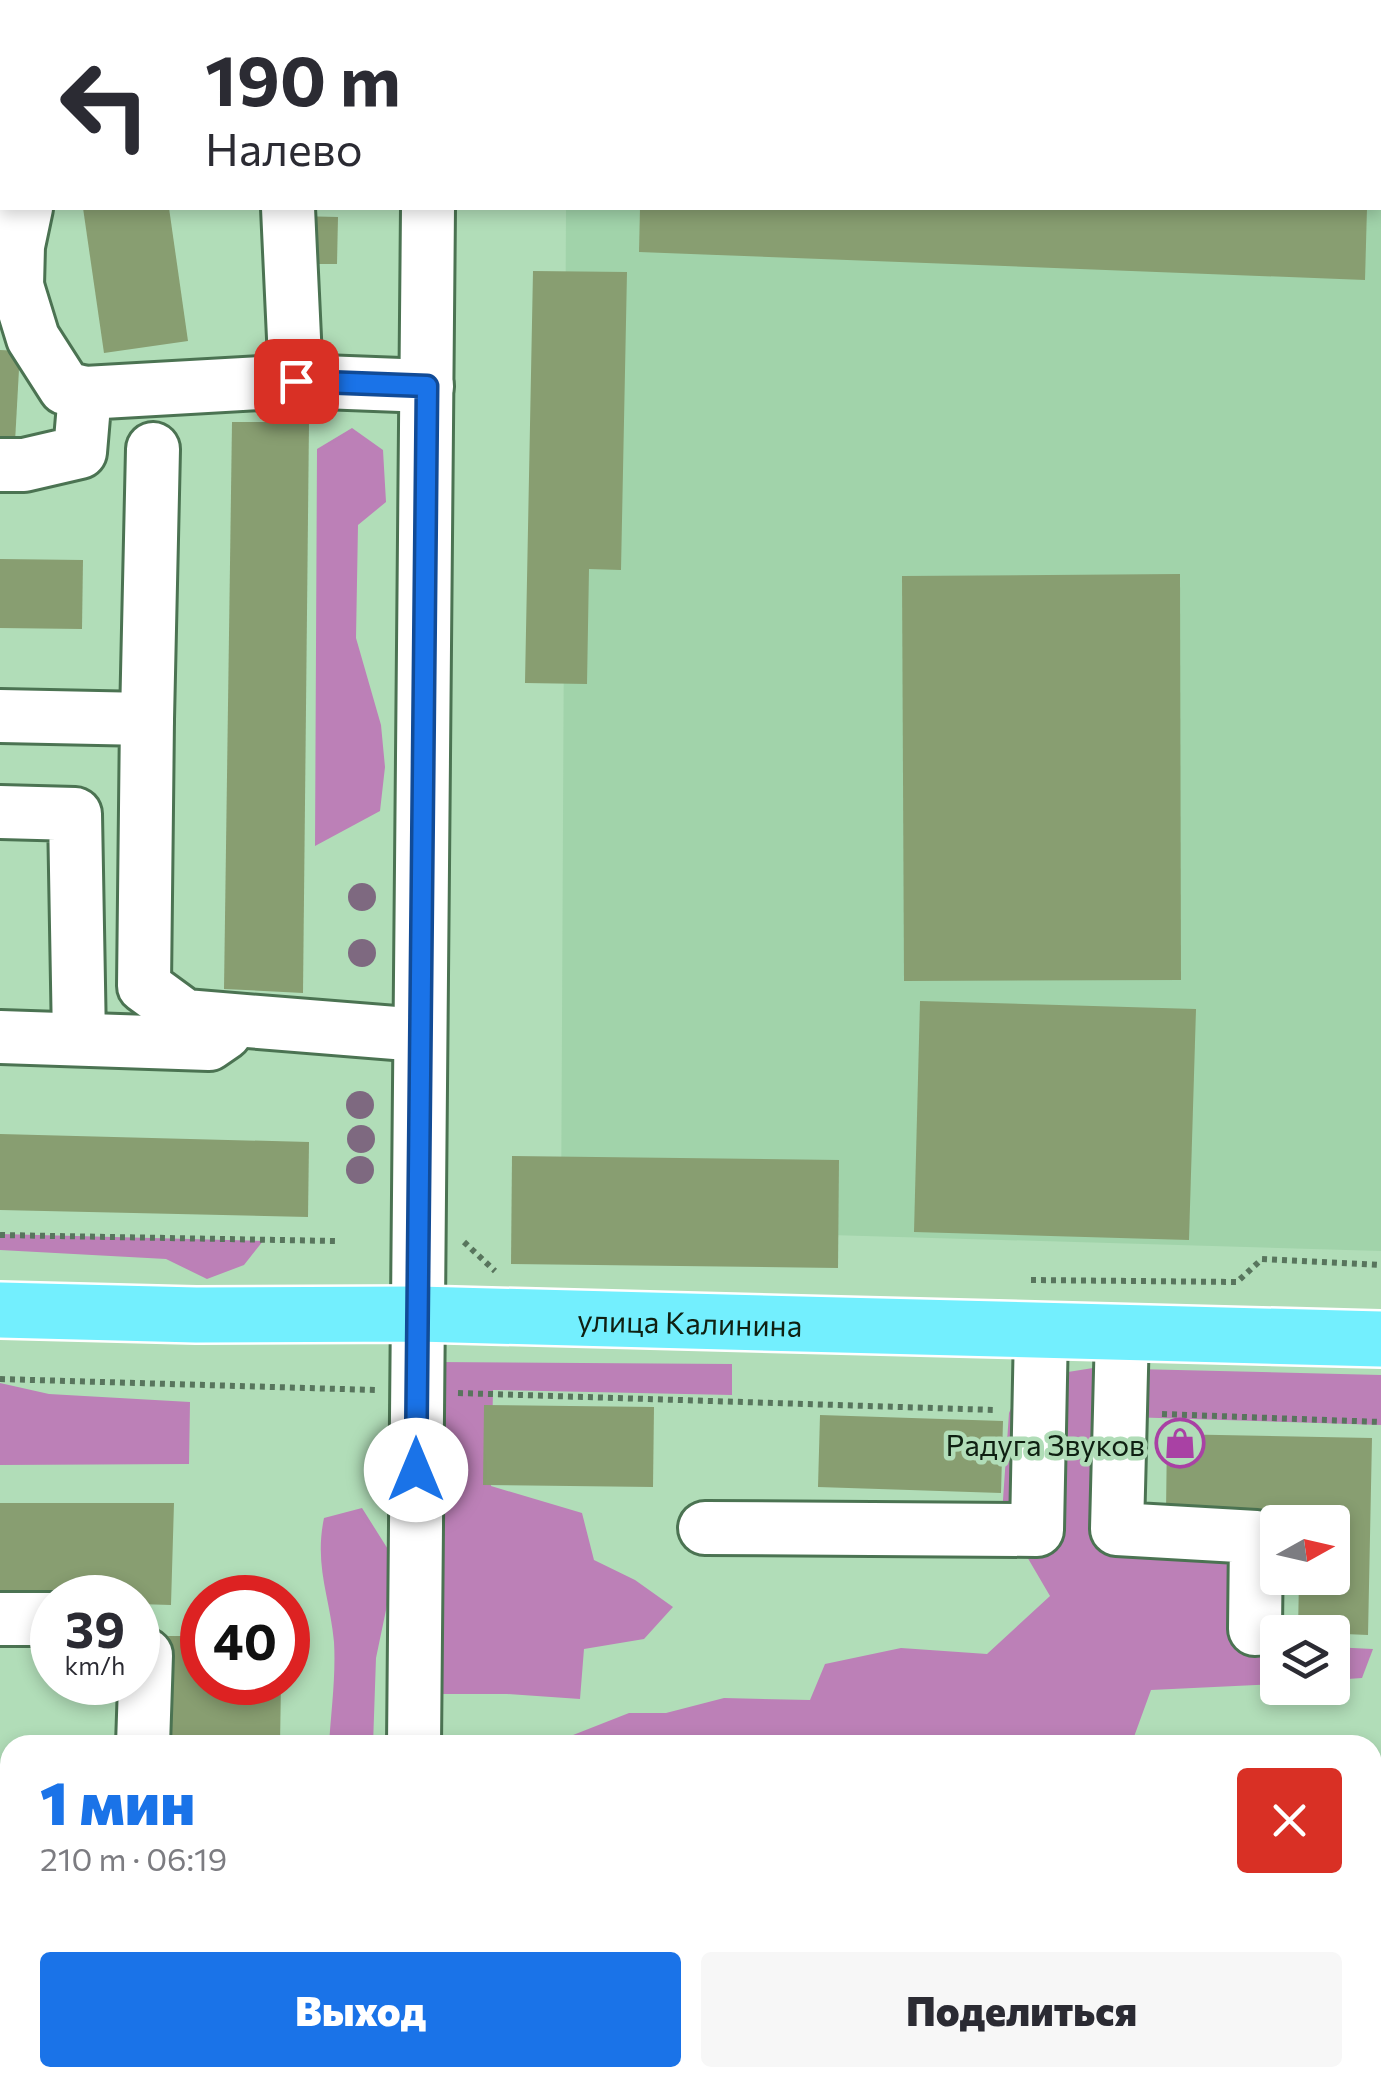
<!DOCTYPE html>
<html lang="ru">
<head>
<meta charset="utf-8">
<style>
  body { margin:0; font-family:Commissioner,sans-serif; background:#f7f7f7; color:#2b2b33; height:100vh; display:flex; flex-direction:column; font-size:38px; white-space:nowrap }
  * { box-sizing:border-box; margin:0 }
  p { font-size:32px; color:#7c7c81 }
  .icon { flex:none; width:55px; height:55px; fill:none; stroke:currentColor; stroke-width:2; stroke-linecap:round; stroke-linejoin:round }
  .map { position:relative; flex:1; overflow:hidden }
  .details { position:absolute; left:0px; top:1735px; width:1382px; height:352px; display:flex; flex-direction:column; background:#fff; border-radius:30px 30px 0 0; box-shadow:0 5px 15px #0003 }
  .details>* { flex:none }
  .banner { position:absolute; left:0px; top:0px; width:1382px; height:210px; box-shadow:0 5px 15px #0003; background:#fff; color:#2b2b33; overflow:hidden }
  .needle { width:65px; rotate:82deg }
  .tools { position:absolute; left:1260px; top:1505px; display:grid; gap:20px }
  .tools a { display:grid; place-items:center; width:90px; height:90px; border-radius:10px; background:#fff; box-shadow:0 5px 15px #0003; font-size:50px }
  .speed { position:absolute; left:30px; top:1575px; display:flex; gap:20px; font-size:50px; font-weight:700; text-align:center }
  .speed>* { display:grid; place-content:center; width:130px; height:130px; border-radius:50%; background:#fff; box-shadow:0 5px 15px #0003; line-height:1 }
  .speed small { font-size:25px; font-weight:400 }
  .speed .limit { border:15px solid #d22; background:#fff; color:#111 }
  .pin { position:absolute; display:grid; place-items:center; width:85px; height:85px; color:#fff; margin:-42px; border-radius:20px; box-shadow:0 5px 15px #0006 }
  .me { position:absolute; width:110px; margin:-55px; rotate:0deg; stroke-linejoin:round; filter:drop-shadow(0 0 8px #0008) }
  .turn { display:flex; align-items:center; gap:35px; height:210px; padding:0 40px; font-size:45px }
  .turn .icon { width:130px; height:130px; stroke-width:2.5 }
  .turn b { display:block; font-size:70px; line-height:85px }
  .round { display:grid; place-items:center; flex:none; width:105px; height:105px; border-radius:10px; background:#f7f7f7 }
  .summary { display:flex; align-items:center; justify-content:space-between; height:170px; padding:0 40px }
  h1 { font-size:60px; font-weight:800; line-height:75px; color:#1a73e8 }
  .action { display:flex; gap:20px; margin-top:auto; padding:20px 40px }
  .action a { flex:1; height:115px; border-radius:10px; background:#1a73e8; color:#fff; font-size:40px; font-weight:800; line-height:115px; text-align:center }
  .action a+a { background:#f7f7f7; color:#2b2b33 }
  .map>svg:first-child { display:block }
</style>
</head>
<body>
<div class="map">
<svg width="1381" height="2087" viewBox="0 0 1381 2087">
  <rect width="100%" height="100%" fill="#b1ddb8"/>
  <!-- built -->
  <g fill="#a1d3aa">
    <polygon points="567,0 1381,0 1381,1251 561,1227 566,208 1380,208 1380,2"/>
    <polygon points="1381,1905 1381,2087 603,2087 603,2078 1372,2078 1373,1908"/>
  </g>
  <!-- green -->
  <rect fill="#d8a7d3" x="0" y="1789" width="10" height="76"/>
  <!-- forest -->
  <g fill="#bc80b7">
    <polygon points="352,428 383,450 386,502 358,525 356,638 381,725 385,767 380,811 315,846 317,449"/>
    <polygon points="0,1234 263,1241 244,1265 207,1279 166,1259 0,1250"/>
    <polygon points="435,1362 732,1364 732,1395 493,1390 491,1486 582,1513 594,1560 635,1580 673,1607 644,1639 584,1649 580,1699 507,1694 432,1694"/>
    <polygon points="1093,1368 1381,1375 1381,1425 1127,1417 1124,1524 1277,1566 1275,1625 1286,1632 1278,1632 1277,1684 1151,1690 1131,1745 572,1745 568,1737 629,1713 666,1713 724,1698 810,1700 825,1664 901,1648 987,1654 1050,1596 1002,1514 1009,1413 1024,1379"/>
    <polygon points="0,1383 49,1394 190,1402 189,1464 0,1465"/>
    <path d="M 362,1508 L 396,1562 L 376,1658 L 373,1745 L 329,1745 C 331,1712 336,1676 334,1642 C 330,1597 314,1566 324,1518 Z"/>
    <polygon points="1332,1647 1373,1649 1362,1678 1333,1680"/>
  </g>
  <!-- building -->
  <g fill="#889e71">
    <polygon points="83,208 169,208 188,341 104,353"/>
    <polygon points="640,208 1367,208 1365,280 639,252"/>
    <polygon points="297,216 338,217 337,264 296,264"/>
    <polygon points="533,271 627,272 621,570 589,569 587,684 525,683"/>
    <polygon points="0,350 20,351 15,442 0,442"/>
    <polygon points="232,422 309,422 303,993 224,989"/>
    <polygon points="0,559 83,560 82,629 0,628"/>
    <polygon points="1180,574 1181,980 904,981 902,576"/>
    <polygon points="920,1001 1196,1009 1189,1240 914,1232"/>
    <polygon points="0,1134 309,1142 308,1217 0,1210"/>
    <polygon points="512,1156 839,1160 838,1268 511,1264"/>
    <polygon points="484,1405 654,1407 653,1487 483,1485"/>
    <polygon points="820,1415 1003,1421 1001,1493 818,1487"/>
    <polygon points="1167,1434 1372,1438 1368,1635 1298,1632 1299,1578 1332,1578 1332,1522 1300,1522 1300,1515 1166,1512"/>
    <polygon points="0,1503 174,1503 171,1605 138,1604 138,1598 52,1598 0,1602"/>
    <polygon points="162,1636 202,1636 202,1682 281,1682 280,1745 160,1745"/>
    <rect x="0" y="1995" width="10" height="80"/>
  </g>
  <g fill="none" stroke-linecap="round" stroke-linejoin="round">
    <!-- minor casing -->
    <g stroke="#4b7352" stroke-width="58">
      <g id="minor">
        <polyline points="48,0 48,2"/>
        <polyline points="279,0 279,2"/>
        <polyline points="430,2 430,0"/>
        <polyline points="288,208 296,381"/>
        <polyline points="0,286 17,286 33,338 65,388 85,393"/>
        <polyline points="17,286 18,246 26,208"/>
        <polyline points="0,465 24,465 80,452 85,393 296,381 427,386"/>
        <polyline points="0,716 147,719 144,986 185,1016 420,1035"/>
        <polyline points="147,719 153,449"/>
        <polyline points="0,812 75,814 79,1039"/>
        <polyline points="0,1037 209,1044 225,1033"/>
        <polyline points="1122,1332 1117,1529 1256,1537 1255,1629"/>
        <polyline points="705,1528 1037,1530 1041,1330"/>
        <polyline points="0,1619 52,1619"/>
        <polyline points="143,1745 146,1655"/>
        <polyline points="414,1745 428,208"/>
        <polyline points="412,2078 412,2087"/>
      </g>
    </g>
    <!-- major casing -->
    <g stroke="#fff" stroke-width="60">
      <g id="major">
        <path id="s1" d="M 0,1310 L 196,1315 L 418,1314 L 1381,1339"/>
      </g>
    </g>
    <!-- path -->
    <g stroke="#58755d" stroke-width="6" stroke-dasharray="5 5" stroke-linecap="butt">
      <polyline points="0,1235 335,1241"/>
      <polyline points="464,1242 495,1271"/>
      <polyline points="1031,1280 1237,1282 1262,1259 1381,1265"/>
      <polyline points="0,1379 375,1390"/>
      <polyline points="458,1393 995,1410"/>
      <polyline points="1162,1414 1381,1422"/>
    </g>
    <!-- minor -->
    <use href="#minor" stroke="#fff" stroke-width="52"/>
    <!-- major -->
    <use href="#major" stroke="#73effe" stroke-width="55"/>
  </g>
  <!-- trees -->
  <g fill="#7e6980">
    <circle cx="362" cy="897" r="14"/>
    <circle cx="362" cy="953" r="14"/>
    <circle cx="360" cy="1105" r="14"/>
    <circle cx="361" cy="1139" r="14"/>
    <circle cx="360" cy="1170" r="14"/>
  </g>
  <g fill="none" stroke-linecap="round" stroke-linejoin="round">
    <!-- route casing -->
    <g stroke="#114b97" stroke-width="25">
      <polyline id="route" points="296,381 427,386 416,1470"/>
    </g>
    <!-- route -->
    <use href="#route" stroke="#1a73e8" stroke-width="18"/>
  </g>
  <!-- icons -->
  <defs>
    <g id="shop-ring" transform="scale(2.5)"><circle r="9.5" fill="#b1ddb8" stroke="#a941a4" stroke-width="1.5"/><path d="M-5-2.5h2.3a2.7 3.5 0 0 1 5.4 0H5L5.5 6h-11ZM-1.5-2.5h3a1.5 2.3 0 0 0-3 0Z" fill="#a941a4"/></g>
  </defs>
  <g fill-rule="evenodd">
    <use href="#shop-ring" x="1180" y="1443"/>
  </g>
  <g text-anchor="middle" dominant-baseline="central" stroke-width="9" stroke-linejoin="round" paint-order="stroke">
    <!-- street labels -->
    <g font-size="30" fill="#0f2012" stroke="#b1ddb8">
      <text stroke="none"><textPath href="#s1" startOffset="690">улица Калинина</textPath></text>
    </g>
    <!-- poi labels -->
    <g font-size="30" fill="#0f2012" stroke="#b1ddb8" text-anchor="end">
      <text x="1145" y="1443">Радуга Звуков</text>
    </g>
  </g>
</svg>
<div class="tools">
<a><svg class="needle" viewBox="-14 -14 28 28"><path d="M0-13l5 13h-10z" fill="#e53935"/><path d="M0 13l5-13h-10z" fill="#7c7c81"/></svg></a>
<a><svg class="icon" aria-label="layers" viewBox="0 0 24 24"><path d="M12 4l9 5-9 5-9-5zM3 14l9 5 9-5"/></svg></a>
</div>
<div class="speed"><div>39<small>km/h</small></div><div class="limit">40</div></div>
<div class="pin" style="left:296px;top:381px;background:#d93025"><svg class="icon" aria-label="arrive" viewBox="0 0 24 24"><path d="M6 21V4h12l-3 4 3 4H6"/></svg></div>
<svg class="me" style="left:416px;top:1470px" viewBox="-20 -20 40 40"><circle r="19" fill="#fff"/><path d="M0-13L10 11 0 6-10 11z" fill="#1a73e8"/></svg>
<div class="banner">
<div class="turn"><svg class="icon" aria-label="left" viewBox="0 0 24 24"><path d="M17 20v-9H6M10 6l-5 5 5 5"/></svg><div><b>190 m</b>Налево</div></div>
</div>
<section class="details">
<div class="summary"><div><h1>1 мин</h1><p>210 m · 06:19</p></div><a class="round" style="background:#d93025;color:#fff"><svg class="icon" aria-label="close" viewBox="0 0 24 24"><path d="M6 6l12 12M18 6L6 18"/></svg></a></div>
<div class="action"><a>Выход</a><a>Поделиться</a></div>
</section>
</div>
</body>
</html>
